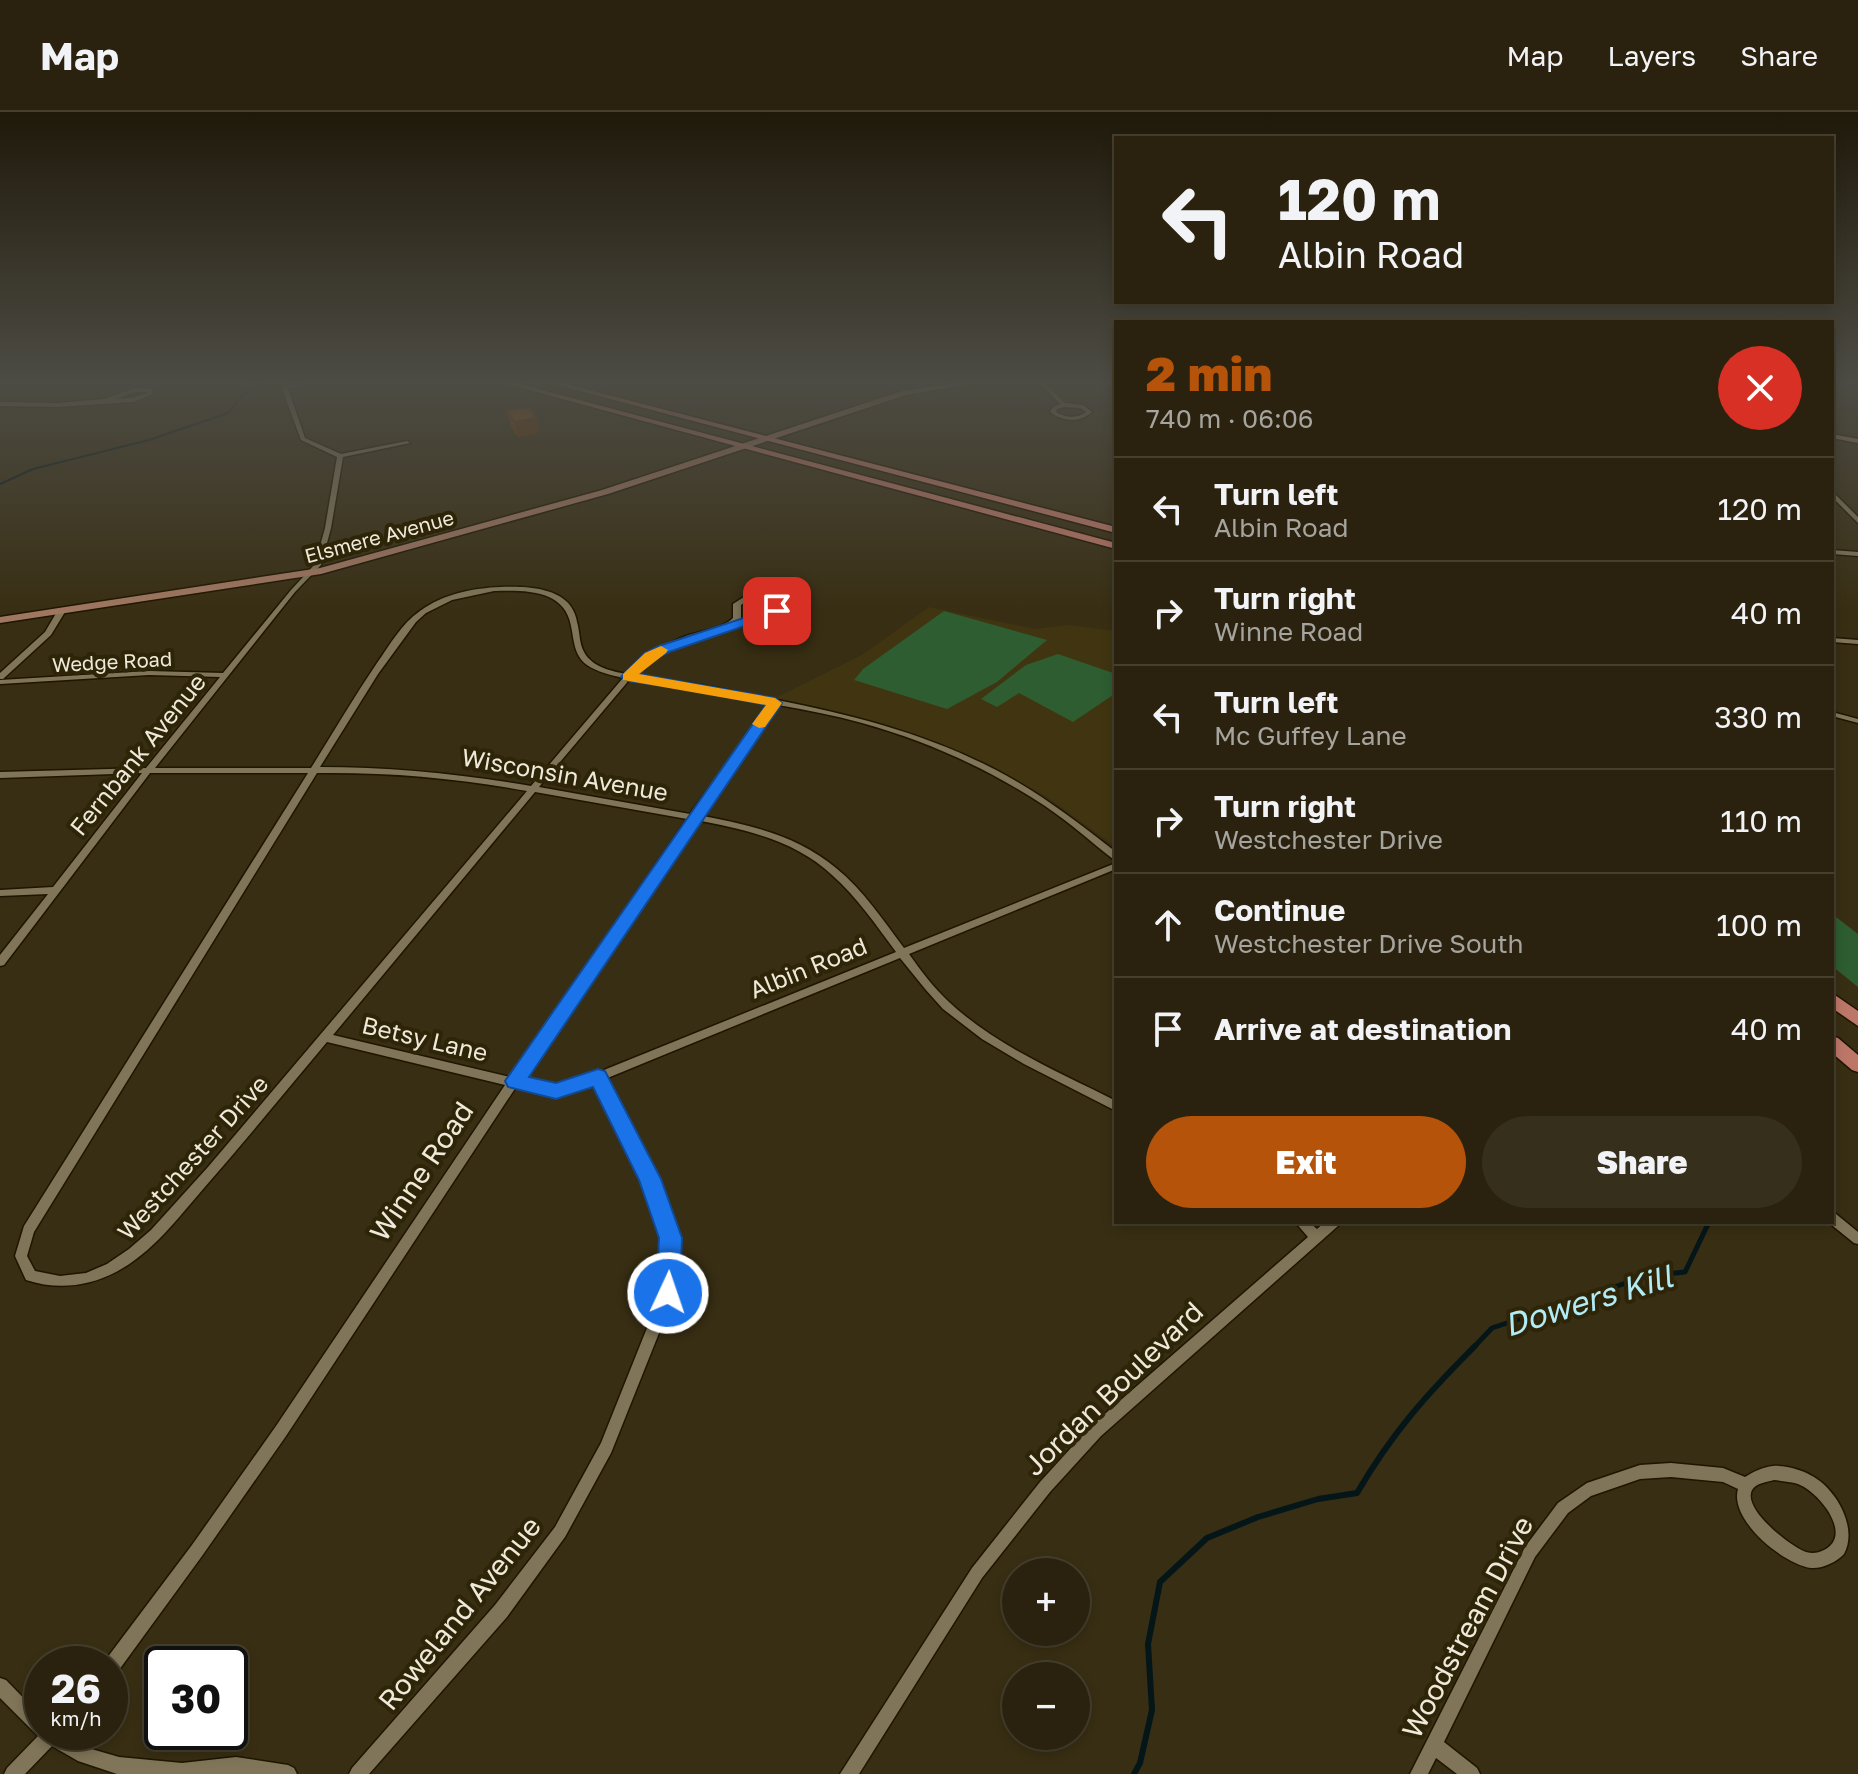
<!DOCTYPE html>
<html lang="en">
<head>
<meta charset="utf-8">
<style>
  body { margin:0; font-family:"Golos Text",sans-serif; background:#362f1c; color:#f1f3f6; height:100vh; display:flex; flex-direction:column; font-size:30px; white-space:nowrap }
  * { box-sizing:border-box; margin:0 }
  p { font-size:26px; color:#a5a49e }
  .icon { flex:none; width:44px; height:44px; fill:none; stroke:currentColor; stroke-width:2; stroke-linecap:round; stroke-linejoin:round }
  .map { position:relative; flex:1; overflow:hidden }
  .side { position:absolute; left:1114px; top:208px; width:720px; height:904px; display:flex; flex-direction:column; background:#2a220e; border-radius:0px; box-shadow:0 4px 12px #0003,0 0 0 2px #463f2e }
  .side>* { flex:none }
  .hud { position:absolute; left:1114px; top:24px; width:720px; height:168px; border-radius:0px; box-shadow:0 4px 12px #0003,0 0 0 2px #463f2e; background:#2a220e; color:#f1f3f6; overflow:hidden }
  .controls { position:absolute; left:1002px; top:1446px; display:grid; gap:16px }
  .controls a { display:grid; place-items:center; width:88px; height:88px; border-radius:50%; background:#2a220e; box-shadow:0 4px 12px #0003,0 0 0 2px #463f2e; font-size:40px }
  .speed { position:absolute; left:24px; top:1534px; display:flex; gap:16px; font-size:40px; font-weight:700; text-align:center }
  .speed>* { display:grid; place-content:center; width:104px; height:104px; border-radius:50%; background:#2a220e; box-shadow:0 4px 12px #0003,0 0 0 2px #463f2e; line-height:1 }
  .speed small { font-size:20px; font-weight:400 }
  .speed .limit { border:4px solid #111; border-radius:12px; background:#fff; color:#111 }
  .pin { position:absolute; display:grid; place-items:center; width:68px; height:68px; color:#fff; margin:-34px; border-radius:16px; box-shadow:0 4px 12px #0006 }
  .me { position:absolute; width:88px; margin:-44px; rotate:3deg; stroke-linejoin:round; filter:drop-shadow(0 0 6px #0008) }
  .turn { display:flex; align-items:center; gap:28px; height:168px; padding:0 32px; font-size:36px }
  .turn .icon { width:104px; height:104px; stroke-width:2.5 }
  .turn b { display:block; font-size:56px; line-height:68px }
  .round { display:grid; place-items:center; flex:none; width:84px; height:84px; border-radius:42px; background:#362f1c }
  .headline { display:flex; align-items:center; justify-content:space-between; height:136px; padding:0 32px }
  h1 { font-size:48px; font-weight:800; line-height:60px; color:#b45309 }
  .button { display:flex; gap:16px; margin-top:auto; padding:16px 32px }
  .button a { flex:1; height:92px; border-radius:48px; background:#b45309; color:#fff; font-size:32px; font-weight:800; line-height:92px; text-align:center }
  .button a+a { background:#362f1c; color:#f1f3f6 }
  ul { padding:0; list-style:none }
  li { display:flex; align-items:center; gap:24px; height:104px; padding:0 32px; border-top:2px solid #463f2e }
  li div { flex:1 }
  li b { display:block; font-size:30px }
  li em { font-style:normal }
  header { display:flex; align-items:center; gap:48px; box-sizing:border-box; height:112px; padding:0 40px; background:#2a220e; border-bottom:2px solid #463f2e }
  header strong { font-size:38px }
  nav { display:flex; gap:44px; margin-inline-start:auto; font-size:28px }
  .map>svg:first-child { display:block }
</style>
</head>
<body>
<header>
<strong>Map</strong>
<nav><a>Map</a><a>Layers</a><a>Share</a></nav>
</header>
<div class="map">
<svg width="1858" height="1662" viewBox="0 0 1858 1662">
  <rect width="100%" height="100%" fill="#382e13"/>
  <!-- built -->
  <polygon fill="#403510" points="929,495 1035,517 1067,513 1116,519 1116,735 1044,683 984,650 912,621 775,586 862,543"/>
  <!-- green -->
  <g fill="#2e5d31">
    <polygon points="944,499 1047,528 997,570 947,597 854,568 863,557"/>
    <polygon points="1058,542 1116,562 1116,581 1073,610 1019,581 997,595 981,587 1026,553"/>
    <polygon points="1832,802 1858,822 1858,875 1832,854"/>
  </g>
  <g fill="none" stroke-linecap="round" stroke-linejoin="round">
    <!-- stream-far2 -->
    <polyline stroke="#051619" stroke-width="2" points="0,372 33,357 149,328 228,301 242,284 264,268"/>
    <!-- stream-far1 -->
    <polyline stroke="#051619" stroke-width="5" points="1473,1236 1492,1216 1647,1164 1685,1160 1709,1110"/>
    <!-- stream -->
    <path stroke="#051619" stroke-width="6" d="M 1134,1662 L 1140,1651 L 1152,1598 L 1148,1532 L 1160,1470 L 1207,1426 L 1258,1405 L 1318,1387 L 1357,1381 C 1392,1321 1426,1283 1475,1234"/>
    <!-- minor casing -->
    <g stroke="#1f1600" stroke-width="3">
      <g id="minor">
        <path d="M 1037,268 L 1041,268 L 1065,291 L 1083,293 L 1092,300 C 1080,311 1063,310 1050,300 L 1053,295 L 1060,292 ZM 1064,295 L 1080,296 L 1086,300 C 1076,307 1066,306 1056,300 L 1057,297 Z"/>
        <path d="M 284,272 L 287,274 L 298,272 L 301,274 L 288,277 L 305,326 L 341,342 L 407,329 L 410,331 L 343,345 L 331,416 L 321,453 L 295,480 L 155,656 L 311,656 C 333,621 354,585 377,551 C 390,533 401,512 420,499 C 443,482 473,476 501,475 C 521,474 551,475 566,489 C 572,494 576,503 577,510 C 580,520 579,531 584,540 C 592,555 611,559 626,562 C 644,544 663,533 686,524 C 701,519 722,517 733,506 L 733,492 L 744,485 L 769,482 L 783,493 L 780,501 L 772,505 C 723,517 670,527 634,563 C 654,567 674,568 694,572 C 722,576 749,583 777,588 C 853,603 927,622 996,658 C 1040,681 1077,710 1116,740 L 1116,748 L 1113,747 C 1090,729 1069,710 1045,694 C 989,657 927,629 862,611 C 834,603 806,598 778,593 L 698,703 C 747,712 797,723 836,756 C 863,778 883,808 904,836 L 1116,751 L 1116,757 L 909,842 C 921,859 934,876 949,890 C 996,934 1059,960 1116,989 L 1116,999 L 1024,952 L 982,927 L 943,897 L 926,878 L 900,846 L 605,967 L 656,1067 L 676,1126 L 675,1181 L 611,1341 L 565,1425 L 507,1505 L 369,1662 L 349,1662 L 352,1656 L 495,1493 L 555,1415 L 601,1331 L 661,1181 L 664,1126 L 644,1067 L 595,970 L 556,983 L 516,975 L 286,1324 L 202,1444 L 116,1562 L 110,1564 L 110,1552 L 104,1552 L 104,1550 L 192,1433 L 276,1314 L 505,973 L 327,930 C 286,979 246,1028 204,1076 C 178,1106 152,1141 116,1160 C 87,1175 57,1178 26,1168 L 15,1144 L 24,1114 L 308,661 L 150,661 L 4,853 L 0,854 L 0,843 L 48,782 L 0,784 L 0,778 L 53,775 L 142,661 L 0,666 L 0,660 L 146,656 L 220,565 L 149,563 L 0,572 L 0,568 L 149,559 L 223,561 L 291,478 L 315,452 L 325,416 L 337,345 L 301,328 L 281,274 ZM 494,479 C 524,478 565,477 571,514 C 574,528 574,544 587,553 C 597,560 611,563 623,566 L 531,674 C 461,662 391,655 320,655 L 378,562 L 416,510 L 426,501 L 452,488 ZM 767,486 L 775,493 L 774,498 L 766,501 L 739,508 L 741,506 L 741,493 L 748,488 ZM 630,567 L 694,576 L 771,592 L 690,702 L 539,675 ZM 317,661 C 388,660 457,666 527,679 L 208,1055 L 151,1118 L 129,1137 L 107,1152 L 86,1161 L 60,1164 L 35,1159 L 27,1144 L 34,1120 ZM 535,680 L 687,707 L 510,965 L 333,923 ZM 695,708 C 744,717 795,728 832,763 C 857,785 876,813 896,840 L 594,962 L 556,975 L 521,968 Z"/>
        <path d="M 135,276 L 151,277 L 153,282 L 133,290 L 58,295 L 0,294 L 0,290 L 58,291 L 104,287 ZM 136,280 L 147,280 L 147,281 L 132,286 L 115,287 Z"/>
        <polygon points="1832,379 1858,405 1858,411 1832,385"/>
        <polygon points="1832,438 1858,440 1858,444 1832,442"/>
        <polygon points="58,498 65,500 51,523 3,567 0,567 0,561 45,520"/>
        <polygon points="1832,526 1858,528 1858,532 1832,530"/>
        <polygon points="1832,600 1858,607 1858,611 1832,604"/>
        <polygon points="1832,1101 1836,1102 1858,1120 1858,1132 1854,1131 1828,1110 1832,1110"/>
        <polygon points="1295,1110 1309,1110 1317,1117 1325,1110 1340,1110 1338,1114 1101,1324 1050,1380 982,1466 859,1662 840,1662 972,1456 1040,1370 1091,1314 1308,1125"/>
        <path d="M 1671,1351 L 1723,1356 L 1745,1365 C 1753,1360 1763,1355 1773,1354 C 1786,1353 1803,1358 1814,1365 C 1837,1379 1858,1416 1844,1442 C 1837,1450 1822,1457 1811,1456 C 1783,1452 1729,1408 1738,1377 L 1723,1370 L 1671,1365 L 1640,1367 L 1591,1384 L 1568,1401 L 1535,1445 L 1444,1630 L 1477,1656 L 1480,1662 L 1457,1662 L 1436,1646 L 1428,1662 L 1410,1662 L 1525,1435 L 1558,1391 L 1587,1371 L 1640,1353 ZM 1774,1368 C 1782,1369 1791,1370 1798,1372 C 1819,1380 1854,1423 1824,1438 C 1818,1441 1813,1442 1806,1440 C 1791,1435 1742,1397 1752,1378 C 1756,1371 1767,1370 1774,1368 Z"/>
        <polygon points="0,1566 6,1568 42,1605 42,1620 61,1620 88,1636 119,1645 182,1651 236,1645 288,1653 294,1656 297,1662 117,1662 78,1649 52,1634 25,1662 4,1662 7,1656 38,1624 0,1586"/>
      </g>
    </g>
    <!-- secondary casing -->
    <g stroke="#1f1600" stroke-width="3">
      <g id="secondary">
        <polygon points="977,268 992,268 906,283 608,382 321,462 0,511 0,505 320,456 602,378 902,279"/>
        <polygon points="1832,322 1858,327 1858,331 1832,326"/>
      </g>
    </g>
    <!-- primary casing -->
    <g stroke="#1f1600" stroke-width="3">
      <g id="primary">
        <polygon points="492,268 504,268 1116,431 1116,437"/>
        <polygon points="539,268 551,268 1116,415 1116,421"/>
        <polygon points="1832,881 1858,899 1858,914 1832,896"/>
        <polygon points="1832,924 1838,926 1858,943 1858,960 1852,958 1832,941"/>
      </g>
    </g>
    <!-- minor -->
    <use href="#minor" fill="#807558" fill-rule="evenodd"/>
    <!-- secondary -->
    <use href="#secondary" fill="#9f7660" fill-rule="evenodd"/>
    <!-- primary -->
    <use href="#primary" fill="#bd7768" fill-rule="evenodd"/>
  </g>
  <!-- wall -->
  <polygon fill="#7d3a00" points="507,299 536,306 539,321 518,325 511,314"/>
  <!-- shaded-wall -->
  <polygon fill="#663000" points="536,306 539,321 518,325 514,310"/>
  <!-- building -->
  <polygon fill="#914400" stroke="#663000" stroke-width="2" points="529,296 536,306 514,310 507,299"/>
  <!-- sky -->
  <linearGradient id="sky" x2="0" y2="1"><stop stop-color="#1f190a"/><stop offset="0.54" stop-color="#4d4c44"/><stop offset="1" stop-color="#4d4c44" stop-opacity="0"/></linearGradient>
  <rect width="1858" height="500" fill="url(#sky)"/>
  <!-- route -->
  <polygon fill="#1a73e8" stroke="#114b97" stroke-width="2" points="777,495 783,499 782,501 669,540 654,547 639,562 775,586 782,591 529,965 556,971 598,957 605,959 661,1067 682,1126 680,1181 677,1188 668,1191 660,1188 656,1181 659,1126 639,1068 593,975 556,987 508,975 505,969 766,593 694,578 628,569 621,565 645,541 659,534"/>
  <!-- slow -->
  <polygon fill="#f59e0b" points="661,534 668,538 666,541 639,562 775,586 782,591 765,615 759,616 752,612 766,593 623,568 623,562 645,541"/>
  <g text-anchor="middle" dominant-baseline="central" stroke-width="8" stroke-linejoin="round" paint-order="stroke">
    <!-- far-street labels -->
    <g font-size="20" fill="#efe9d9" stroke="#2e2408">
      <text transform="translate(379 424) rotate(-15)">Elsmere Avenue</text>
      <text transform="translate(112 549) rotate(-3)">Wedge Road</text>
    </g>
    <!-- street labels -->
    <g font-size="24" fill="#efe9d9" stroke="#2e2408">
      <text transform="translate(137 642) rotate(-51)">Fernbank Avenue</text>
      <text transform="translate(565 662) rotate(10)">Wisconsin Avenue</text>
      <text transform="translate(808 855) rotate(-22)">Albin Road</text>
      <text transform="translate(425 926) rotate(13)">Betsy Lane</text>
      <text transform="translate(192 1045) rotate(-48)">Westchester Drive</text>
    </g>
    <!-- near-street labels -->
    <g font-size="28" fill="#efe9d9" stroke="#2e2408">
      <text transform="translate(421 1059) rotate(-56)">Winne Road</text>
      <text transform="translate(1113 1276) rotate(-44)">Jordan Boulevard</text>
      <text transform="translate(459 1501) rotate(-51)">Roweland Avenue</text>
      <text transform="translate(1467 1515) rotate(-62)">Woodstream Drive</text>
    </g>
    <!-- near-water labels -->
    <g font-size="32" font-style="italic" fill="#b1ecf6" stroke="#2e2408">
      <text transform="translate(1588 1188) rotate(-17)">Dowers Kill</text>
    </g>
  </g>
</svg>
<div class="controls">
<a>+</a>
<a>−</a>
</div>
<div class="speed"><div>26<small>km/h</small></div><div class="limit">30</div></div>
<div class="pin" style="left:777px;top:499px;background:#d93025"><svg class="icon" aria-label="arrive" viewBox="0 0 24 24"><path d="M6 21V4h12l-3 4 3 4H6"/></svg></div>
<svg class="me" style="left:668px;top:1181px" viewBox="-20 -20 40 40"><circle r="17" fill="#1a73e8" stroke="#fff" stroke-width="3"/><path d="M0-11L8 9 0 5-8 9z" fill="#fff"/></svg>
<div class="hud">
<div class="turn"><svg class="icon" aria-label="left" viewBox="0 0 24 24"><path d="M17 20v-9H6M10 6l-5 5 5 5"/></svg><div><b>120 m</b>Albin Road</div></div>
</div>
<section class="side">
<div class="headline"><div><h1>2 min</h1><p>740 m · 06:06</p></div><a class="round" style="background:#d93025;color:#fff"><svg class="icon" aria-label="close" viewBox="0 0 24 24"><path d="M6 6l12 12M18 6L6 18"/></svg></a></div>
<ul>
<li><svg class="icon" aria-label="left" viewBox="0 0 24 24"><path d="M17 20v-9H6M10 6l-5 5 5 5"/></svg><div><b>Turn left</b><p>Albin Road</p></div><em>120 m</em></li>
<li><svg class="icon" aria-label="right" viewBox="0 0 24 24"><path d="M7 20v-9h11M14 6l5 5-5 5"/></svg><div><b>Turn right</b><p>Winne Road</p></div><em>40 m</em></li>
<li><svg class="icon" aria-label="left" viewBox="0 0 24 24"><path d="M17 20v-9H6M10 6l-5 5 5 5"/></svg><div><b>Turn left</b><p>Mc Guffey Lane</p></div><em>330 m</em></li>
<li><svg class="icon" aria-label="right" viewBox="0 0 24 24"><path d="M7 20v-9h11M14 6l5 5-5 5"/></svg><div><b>Turn right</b><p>Westchester Drive</p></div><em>110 m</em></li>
<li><svg class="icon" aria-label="ahead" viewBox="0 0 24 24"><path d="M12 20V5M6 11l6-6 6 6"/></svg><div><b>Continue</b><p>Westchester Drive South</p></div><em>100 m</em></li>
<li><svg class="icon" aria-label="arrive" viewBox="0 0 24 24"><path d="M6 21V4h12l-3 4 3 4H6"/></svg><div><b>Arrive at destination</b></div><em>40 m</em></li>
</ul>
<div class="button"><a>Exit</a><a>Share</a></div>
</section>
</div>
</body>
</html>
